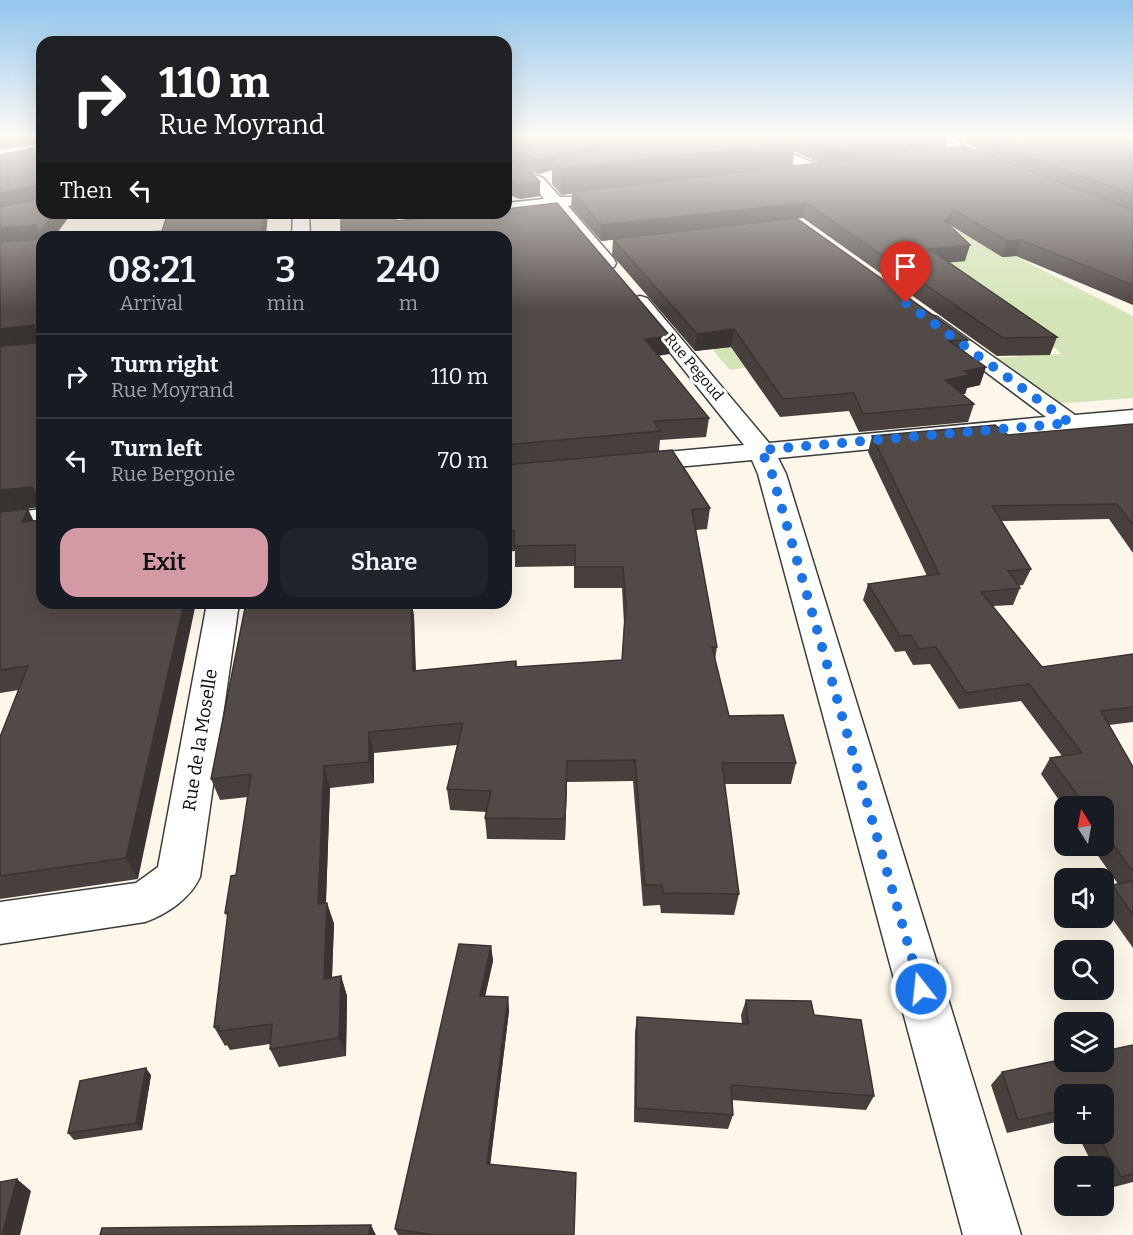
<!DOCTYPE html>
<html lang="en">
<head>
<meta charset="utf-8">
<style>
  body { margin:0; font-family:Bitter,serif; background:#20242c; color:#f1f3f6; height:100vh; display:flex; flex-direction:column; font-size:22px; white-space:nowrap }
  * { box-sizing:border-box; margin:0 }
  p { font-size:20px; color:#9ea1a6 }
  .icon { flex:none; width:33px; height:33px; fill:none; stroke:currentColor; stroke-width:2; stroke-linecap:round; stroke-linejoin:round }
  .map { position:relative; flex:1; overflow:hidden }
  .details { position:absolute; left:36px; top:231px; width:476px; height:378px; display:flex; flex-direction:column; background:#171b24; border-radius:18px; box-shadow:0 6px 24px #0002 }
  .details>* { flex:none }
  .hud { position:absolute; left:36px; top:36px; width:476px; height:183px; border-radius:18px; box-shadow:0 6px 24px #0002; background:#202124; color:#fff; overflow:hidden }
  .needle { width:39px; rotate:349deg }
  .tools { position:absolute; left:1054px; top:796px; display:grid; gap:12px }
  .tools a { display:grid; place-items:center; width:60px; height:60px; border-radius:12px; background:#171b24; box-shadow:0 6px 24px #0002; font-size:30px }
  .pin { position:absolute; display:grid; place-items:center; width:51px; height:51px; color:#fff; margin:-62px -26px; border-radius:50% 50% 50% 0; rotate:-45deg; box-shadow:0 0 6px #0007 }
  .pin .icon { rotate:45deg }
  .me { position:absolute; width:66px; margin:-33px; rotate:344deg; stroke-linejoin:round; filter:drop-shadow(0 0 4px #0008) }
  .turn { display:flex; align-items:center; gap:21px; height:126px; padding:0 24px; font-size:27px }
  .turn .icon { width:78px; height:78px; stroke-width:2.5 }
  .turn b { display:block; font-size:42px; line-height:51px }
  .then { display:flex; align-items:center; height:57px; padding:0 24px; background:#0003; gap:12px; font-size:22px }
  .eta { display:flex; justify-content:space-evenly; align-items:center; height:102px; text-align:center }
  .eta b { font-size:36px; font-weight:600; line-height:42px }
  .action { display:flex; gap:12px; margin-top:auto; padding:12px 24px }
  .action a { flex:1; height:69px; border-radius:18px; background:#d39aa5; color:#111; font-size:24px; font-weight:600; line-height:69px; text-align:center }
  .action a+a { background:#20242c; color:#f1f3f6 }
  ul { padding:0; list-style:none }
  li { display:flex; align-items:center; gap:18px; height:84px; padding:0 24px; border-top:2px solid #363941 }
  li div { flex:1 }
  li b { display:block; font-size:22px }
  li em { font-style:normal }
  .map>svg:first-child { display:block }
</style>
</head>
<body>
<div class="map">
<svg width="1133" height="1235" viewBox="0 0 1133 1235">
  <rect width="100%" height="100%" fill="#fdf7e9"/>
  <!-- green -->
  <g fill="#d3e4b6">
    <polygon points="831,176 917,199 1005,251 1133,316 1133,398 1054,404 994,358 1061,354 1039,333"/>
    <polygon points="756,335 784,362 730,370 705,341"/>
  </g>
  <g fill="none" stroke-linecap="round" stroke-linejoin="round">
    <!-- minor casing -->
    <g stroke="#3d3d3d" stroke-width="3">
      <g id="minor">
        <path d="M 719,137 C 757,137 788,151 822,167 L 824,170 L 817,174 L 812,173 L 772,154 L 721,140 Z"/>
        <path d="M 936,137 L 952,137 L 968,149 L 1002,164 L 1004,167 L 1002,170 C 986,174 947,150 936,137 Z"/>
        <polygon points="42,143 42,151 0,158 0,150"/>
        <polygon points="506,164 543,178 560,197 580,197 582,200 580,203 568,206 614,259 616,263 614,267 600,267 552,208 506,213 506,203 544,199 533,184 506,173"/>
        <polygon points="293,213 309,213 310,237 292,237"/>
        <polygon points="441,213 475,213 473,217 448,220 442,219"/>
        <polygon points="640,296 647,298 769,443 1046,417 923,325 919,321 923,317 930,315 937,317 1075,415 1133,410 1133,424 778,458 786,474 1021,1235 963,1235 758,474 752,460 633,471 624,469 620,463 624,457 633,455 744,445 633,306 630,302 633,298"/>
        <polygon points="42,509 42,527 0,532 0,514"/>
        <path d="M 207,603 L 239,603 L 200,877 C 190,899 167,914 145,922 L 0,944 L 0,902 L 136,883 L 158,867 Z"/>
      </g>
    </g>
    <!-- minor -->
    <use href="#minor" fill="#fff" fill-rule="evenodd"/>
  </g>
  <!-- wall -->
  <g fill="#47403d">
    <polygon points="506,137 947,137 945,147 819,163 794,151 792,166 732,173 983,153 955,137 1133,137 1133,305 1016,256 1002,257 950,225 949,226 965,261 949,262 1057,337 1050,355 997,356 803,218 797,218 968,340 964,351 980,385 967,388 965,394 962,394 974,404 968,422 859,432 849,411 780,417 731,347 695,351 612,255 613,239 628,238 601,241 571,207 572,193 561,195 552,184 552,170 539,174 521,168 540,196 520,199 506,194"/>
    <polygon points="557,203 670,336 669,354 658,356 709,418 706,437 660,440 659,451 506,465 672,450 710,508 707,529 696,530 717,647 715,660 729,716 783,715 796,763 791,784 724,784 739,894 734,915 661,913 660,905 643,906 633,781 567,782 565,840 487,839 485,818 486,812 450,810 447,789 457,745 374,753 374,783 330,788 326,903 327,903 334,924 332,978 341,976 347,996 346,1056 279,1067 270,1049 270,1044 230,1050 227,1045 225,1046 214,1027 228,917 225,913 231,876 236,875 248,797 220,800 211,779 246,603 412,603 414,617 416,671 516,661 517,667 622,660 624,624 622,588 574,588 574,566 515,567 515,551 506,552 506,237 341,237 341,213 395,213 396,221 468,213 506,213 506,209"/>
    <polygon points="1133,424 1133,553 1109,519 1001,521 1031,569 1023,585 1018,586 1020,588 1013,605 993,606 1042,667 1133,654 1133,722 1109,725 1133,767 1133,948 1104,907 1104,896 1112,885 1118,884 1091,846 1104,846 1104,807 1065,807 1065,809 1041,774 1050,758 1062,756 1021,701 959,709 930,664 913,665 905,651 895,652 863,600 868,584 927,576 868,452 872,436 1008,435"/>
    <polygon points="0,512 138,879 0,899 0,737 19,690 0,693"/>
    <polygon points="491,946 493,961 485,996 508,997 509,1011 490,1164 574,1235 398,1235 395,1229"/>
    <polygon points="746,1000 814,1015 874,1096 866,1110 732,1100 733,1115 728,1129 634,1122 635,1032 637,1017 742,1024 741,1015"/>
    <polygon points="1133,1045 1133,1182 1106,1189 1104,1185 1104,1167 1094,1167 1077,1134 1104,1134 1104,1095 1065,1095 1065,1120 1007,1133 991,1085 1002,1072"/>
    <polygon points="151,1075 142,1130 74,1140 68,1133"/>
  </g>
  <!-- shaded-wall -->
  <g fill="#393432">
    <polygon points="0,137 40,137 42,141 0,148"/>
    <polygon points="634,137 685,137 552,159 552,170 539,174 539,160"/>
    <polygon points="925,137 947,137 945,147 819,163 822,149"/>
    <polygon points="796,142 792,166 561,195 561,169"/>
    <polygon points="540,182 540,196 520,199 519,185"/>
    <polygon points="36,185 42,200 0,209 0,193"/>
    <polygon points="806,203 803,218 601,241 601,225"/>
    <polygon points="954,210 950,225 940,237 945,221"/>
    <polygon points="55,213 72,213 54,237 42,237 42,244 0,244 0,228"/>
    <polygon points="264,213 268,213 266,237 261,237"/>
    <polygon points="1021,240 1016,256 1002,257 1007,241"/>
    <polygon points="970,245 965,261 925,265 929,249"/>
    <polygon points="35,325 42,343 0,347 0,329"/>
    <polygon points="734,329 731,347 695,351 697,334"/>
    <polygon points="670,336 669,354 643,357 645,339"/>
    <polygon points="986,367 980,385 967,388 965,394 939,398 945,380 964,371"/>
    <polygon points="42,478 42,510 41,507 0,512 0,490"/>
    <polygon points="28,509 38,530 22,522"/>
    <polygon points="184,603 196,603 138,879 126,858"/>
    <polygon points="411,603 412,603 414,617 416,693 413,671"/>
    <polygon points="369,732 374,753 374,783 369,762"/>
    <polygon points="567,761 567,782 565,840 565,819"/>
    <polygon points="324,766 330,788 325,925 318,904"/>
    <polygon points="327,903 334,924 331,999 324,979"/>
    <polygon points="491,946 493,961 482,1010 480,996"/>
    <polygon points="341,976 347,996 346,1056 339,1038"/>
    <polygon points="508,997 509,1011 489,1175 487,1164"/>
    <polygon points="146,1068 151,1075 142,1130 136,1123"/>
    <polygon points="17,1179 31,1191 20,1235 2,1235"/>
    <polygon points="371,1225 376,1235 368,1235"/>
  </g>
  <!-- building -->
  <g fill="#524a47" stroke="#393432" stroke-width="1.5">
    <polygon points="40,137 42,137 42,213 55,213 38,234 36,225 0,228 0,207 37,199 39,187 36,185 0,193 0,155 39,147"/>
    <polygon points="506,137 634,137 539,160 506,149"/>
    <polygon points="646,137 785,137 796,142 561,169 552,159"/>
    <polygon points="794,137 925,137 822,149"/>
    <polygon points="982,137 1133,137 1133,195 994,144"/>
    <polygon points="964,146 1133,210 1133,285 1021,240 1007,241 954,210 945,221 970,245 929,249 1057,337 1003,338 806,203 601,225 572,192"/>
    <polygon points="506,161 531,172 540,182 519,185 506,180"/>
    <polygon points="557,203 670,336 645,339 709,418 654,421 660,431 506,445 506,237 341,237 341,213 395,213 396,221 468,213 506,213 506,209"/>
    <polygon points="168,213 264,213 261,237 76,237 162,231"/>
    <polygon points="796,218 968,340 949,341 986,367 964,371 971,375 945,380 974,404 863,414 854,393 783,399 734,329 697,334 613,239"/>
    <polygon points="42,239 42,478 35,494 32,487 0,490 0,346 35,343 37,341 37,327 35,325 0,329 0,242"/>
    <polygon points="1133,424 1133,525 1117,504 992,506 1031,569 1008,571 1020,588 981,592 1042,667 1133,654 1133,707 1101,711 1133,767 1133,872 1104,832 1104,807 1086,807 1050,758 1082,753 1029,684 966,693 936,647 919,649 911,635 900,636 868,584 939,574 872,436 995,425 1008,435"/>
    <polygon points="672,450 710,508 692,510 717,647 712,647 729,716 783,715 796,763 722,763 739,894 663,893 662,885 645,885 635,760 567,761 565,819 485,818 491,791 447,789 463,723 369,732 369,762 324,766 318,904 327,903 324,979 341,976 339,1038 270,1049 272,1024 219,1031 219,1026 214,1027 228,912 225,913 231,876 236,875 251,774 211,779 246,603 411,603 413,671 516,661 516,667 622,660 626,603 623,567 575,567 575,545 514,546 514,530 506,531 506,465"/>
    <polygon points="28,509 22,522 42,520 42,603 184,603 126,858 0,876 0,737 28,666 0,670 0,512"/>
    <polygon points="1133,881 1133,915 1112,885"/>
    <polygon points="459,944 491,946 480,996 508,997 487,1164 576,1173 574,1235 435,1235 395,1229"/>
    <polygon points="746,1000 811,1001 814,1015 861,1020 874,1096 731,1085 733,1115 636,1108 637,1017 748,1024"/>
    <polygon points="1133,1045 1133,1174 1121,1177 1097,1134 1104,1134 1104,1095 1065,1095 1065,1110 1018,1120 1002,1072 1065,1059 1065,1062 1104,1062 1104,1051"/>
    <polygon points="146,1068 136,1123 68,1133 80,1081"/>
    <polygon points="17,1179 2,1235 0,1235 0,1182"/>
    <polygon points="371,1225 368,1235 100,1235 102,1228"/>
  </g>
  <!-- sky -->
  <linearGradient id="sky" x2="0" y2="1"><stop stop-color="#92c6ec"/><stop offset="0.44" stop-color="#fefbf5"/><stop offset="1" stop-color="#fefbf5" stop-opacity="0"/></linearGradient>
  <rect width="1133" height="310" fill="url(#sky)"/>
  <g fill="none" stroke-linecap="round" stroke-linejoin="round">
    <!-- route -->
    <polyline stroke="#1a73e8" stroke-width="10" stroke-dasharray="0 18" points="906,303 1070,423 761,450 772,474 921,989"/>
  </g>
  <g text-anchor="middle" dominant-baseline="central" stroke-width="6" stroke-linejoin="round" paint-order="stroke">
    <!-- far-street labels -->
    <g font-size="15" fill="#0a0a0a" stroke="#fff">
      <text transform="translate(694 367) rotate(50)">Rue Pegoud</text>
    </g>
    <!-- street labels -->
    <g font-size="18" fill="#0a0a0a" stroke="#fff">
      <text transform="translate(200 740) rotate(-81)">Rue de la Moselle</text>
    </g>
  </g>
</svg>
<div class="tools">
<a><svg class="needle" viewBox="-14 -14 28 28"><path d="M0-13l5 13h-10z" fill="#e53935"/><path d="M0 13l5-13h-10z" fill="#9ea1a6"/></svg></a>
<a><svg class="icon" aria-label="sound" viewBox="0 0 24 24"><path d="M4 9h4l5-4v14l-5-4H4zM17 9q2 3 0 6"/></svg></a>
<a><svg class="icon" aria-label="search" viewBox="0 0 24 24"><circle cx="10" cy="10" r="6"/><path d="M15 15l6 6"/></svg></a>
<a><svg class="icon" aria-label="layers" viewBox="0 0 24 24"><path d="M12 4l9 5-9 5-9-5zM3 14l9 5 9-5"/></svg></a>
<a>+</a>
<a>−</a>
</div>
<div class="pin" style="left:906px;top:303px;background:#d93025"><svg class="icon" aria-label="arrive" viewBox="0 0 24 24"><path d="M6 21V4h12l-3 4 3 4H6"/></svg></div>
<svg class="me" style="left:921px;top:989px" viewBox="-20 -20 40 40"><circle r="17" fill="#1a73e8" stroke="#fff" stroke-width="3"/><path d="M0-11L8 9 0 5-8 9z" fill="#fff"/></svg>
<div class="hud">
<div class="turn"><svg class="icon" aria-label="right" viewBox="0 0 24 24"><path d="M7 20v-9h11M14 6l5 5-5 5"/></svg><div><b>110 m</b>Rue Moyrand</div></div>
<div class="then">Then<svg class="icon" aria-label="left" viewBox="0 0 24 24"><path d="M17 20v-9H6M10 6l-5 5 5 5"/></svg></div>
</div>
<section class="details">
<div class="eta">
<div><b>08:21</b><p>Arrival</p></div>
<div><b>3</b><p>min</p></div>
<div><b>240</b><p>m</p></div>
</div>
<ul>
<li><svg class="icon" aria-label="right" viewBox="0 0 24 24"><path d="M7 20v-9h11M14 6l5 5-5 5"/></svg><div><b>Turn right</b><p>Rue Moyrand</p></div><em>110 m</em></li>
<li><svg class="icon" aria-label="left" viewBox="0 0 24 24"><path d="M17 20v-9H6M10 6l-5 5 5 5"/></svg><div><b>Turn left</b><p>Rue Bergonie</p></div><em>70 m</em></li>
</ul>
<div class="action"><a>Exit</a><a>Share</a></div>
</section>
</div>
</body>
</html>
